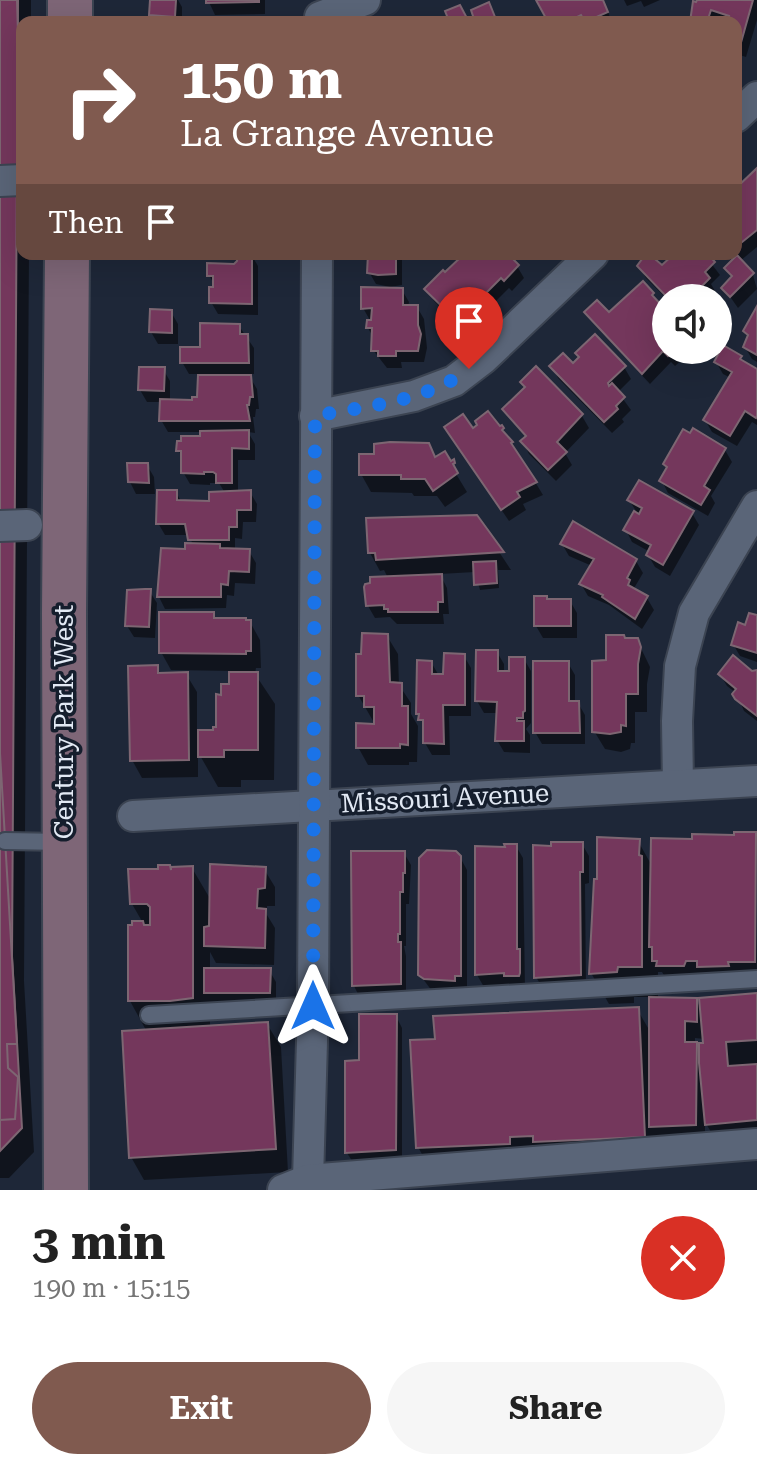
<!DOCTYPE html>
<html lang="en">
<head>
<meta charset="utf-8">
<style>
  body { margin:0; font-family:"Roboto Serif",serif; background:#f6f6f6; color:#222; height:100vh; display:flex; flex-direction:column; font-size:30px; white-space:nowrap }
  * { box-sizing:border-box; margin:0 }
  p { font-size:26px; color:#767676 }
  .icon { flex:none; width:44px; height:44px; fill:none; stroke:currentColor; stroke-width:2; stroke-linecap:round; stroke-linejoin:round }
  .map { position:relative; height:1190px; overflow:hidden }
  .details { display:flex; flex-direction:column; background:#fff; flex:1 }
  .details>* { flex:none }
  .banner { position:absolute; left:16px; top:16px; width:726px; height:244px; border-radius:16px; box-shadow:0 8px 32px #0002; background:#805a4f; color:#fff; overflow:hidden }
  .fabs { position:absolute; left:652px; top:284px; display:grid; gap:16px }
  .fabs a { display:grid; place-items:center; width:80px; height:80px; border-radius:50%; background:#fff; box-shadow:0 8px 32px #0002; font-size:40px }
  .pin { position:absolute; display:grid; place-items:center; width:68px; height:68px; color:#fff; margin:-82px -34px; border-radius:50% 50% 50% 0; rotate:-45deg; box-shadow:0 0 8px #0007 }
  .pin .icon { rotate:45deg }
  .me { position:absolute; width:88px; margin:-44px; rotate:0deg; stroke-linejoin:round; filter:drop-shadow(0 0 6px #0008) }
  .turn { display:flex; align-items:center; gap:28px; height:168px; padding:0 32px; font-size:36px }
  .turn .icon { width:104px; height:104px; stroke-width:2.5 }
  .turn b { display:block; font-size:56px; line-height:68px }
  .then { display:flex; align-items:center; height:76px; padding:0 32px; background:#0003; gap:16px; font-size:30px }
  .round { display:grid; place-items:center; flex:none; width:84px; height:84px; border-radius:42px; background:#f6f6f6 }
  .overview { display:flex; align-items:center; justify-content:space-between; height:136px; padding:0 32px }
  h1 { font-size:48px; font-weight:700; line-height:60px }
  .primary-button { display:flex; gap:16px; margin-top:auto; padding:16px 32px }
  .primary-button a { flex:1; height:92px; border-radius:48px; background:#805a4f; color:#fff; font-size:32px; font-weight:700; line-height:92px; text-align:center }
  .primary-button a+a { background:#f6f6f6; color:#222 }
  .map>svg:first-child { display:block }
</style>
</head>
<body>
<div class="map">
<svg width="757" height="1190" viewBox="0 0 757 1190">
  <rect width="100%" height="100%" fill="#1e2738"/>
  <!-- shadow -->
  <g fill="#0007" fill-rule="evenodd">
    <polygon points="0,0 31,0 31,22 22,22 22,254 29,254 24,981 34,1152 9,1178 0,1178"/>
    <polygon points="152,0 178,0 182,7 182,22 133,22 155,21 151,14"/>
    <polygon points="208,0 265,0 265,14 215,15"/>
    <polygon points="539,0 603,0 612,22 549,22"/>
    <polygon points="624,0 660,0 644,7 641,1 627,6"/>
    <polygon points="699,0 757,0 757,20 746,57 736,54 736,22 691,22"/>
    <polygon points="757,171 757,247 740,261 753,275 757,289 738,308 724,288 732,279 726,268 739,256 736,252 736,191"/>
    <polygon points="179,254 251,254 258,266 258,315 218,314 211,302 215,286 209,275 235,266 240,258 181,257"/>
    <polygon points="370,254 429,254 402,254 402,285 390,287 376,284 369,272"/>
    <polygon points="461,254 505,254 517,266 524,278 512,291 509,288 490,307 492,311 468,335 434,301 427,289 463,257"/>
    <polygon points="683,254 704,254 720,275 711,284 715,291 708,298 666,298 646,278 639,266 662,268"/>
    <polygon points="402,290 409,302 408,307 417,307 424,319 427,348 424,362 401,362 402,368 387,368 373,350 373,337 368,328 371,322 363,308"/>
    <polygon points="666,309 666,350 688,350 690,353 675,366 671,362 650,384 594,324 587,312 609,315 664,311"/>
    <polygon points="757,310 757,362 752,359 745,347 749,338 745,331"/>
    <polygon points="171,312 178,324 178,344 158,344 151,332"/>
    <polygon points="239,326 254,348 254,374 248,374 257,389 259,409 256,409 255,417 253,417 255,433 248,432 255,444 255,460 238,460 238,493 250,492 257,504 256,522 243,522 242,539 235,538 235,551 249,551 256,563 255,584 235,583 234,596 227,595 226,608 165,609 159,597 193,545 189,535 165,535 158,523 176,492 182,503 211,503 225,493 219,483 210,483 210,485 190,484 183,472 183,458 178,450 202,438 202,432 168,432 161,420 162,402 147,402 140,390 163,369 170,381 170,401 194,402 199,399 200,374 189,374 182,362"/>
    <polygon points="740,357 744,364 757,371 757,425 752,422 737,446 712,432 705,420 731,378 723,374 716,362"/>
    <polygon points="573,365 624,367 631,379 618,392 631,410 622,419 624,422 612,433 558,378 552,366"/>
    <polygon points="536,369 582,416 589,428 565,453 572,465 556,481 529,454 523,442 526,438 505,410 526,389 522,382"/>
    <polygon points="472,431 510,440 543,495 523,504 526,510 509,521 453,439"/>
    <polygon points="428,445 436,459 444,454 467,492 445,507 437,496 414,496 412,493 371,492 361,474 376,456"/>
    <polygon points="725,450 732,462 711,496 715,503 708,516 668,493 662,481 668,469 665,464"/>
    <polygon points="147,465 154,477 155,494 136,494 130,482"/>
    <polygon points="629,500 692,513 699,525 670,576 655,567 648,555 650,552 632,542 626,530 636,511"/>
    <polygon points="476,517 511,570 498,570 499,588 480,590 475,572 440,574 447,588 449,614 443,614 444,624 397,624 390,617 375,618 368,606 388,578 384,570 380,571 370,553"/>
    <polygon points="562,544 636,561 643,573 633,590 647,598 654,610 642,629 609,605 588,596 581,584 592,566 569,556"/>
    <polygon points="150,592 157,603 155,638 134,637 127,626"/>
    <polygon points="548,601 570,601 577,613 577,638 543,638 536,626"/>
    <polygon points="213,614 216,620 250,622 260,640 261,668 256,668 255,674 275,704 274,780 241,780 241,787 218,787 198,752 198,777 142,778 132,760 157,667 161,675 186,674 197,692 197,732 215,732 218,729 223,697 231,686 231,671 171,670 161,652"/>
    <polygon points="757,617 757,662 740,656 733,644"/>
    <polygon points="387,636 398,654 399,685 411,703 411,714 418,726 417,762 409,762 409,765 368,765 358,747 376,726 358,695"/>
    <polygon points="626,640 637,640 650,667 647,684 647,712 635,712 635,743 631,743 630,749 621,752 605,749 594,731 608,662"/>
    <polygon points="497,652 504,664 504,673 511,673 524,659 531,671 531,723 526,729 530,735 530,753 504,752 497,740 499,713 484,713 477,701"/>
    <polygon points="464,656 471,668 471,716 449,716 450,755 432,755 425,743 425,728 418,713 431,662 438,674 445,676"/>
    <polygon points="568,663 575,675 575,703 578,703 585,715 585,744 542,744 535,732"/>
    <polygon points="757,673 757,721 744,711 736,693 727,686 720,674"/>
    <path d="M 755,834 L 757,973 L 706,978 L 703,973 L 692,973 L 691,978 L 665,977 L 662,972 L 658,972 L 658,999 L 696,1000 L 702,1010 L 757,995 L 757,1144 L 720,1147 L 705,1122 L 705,1143 L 660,1144 L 662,1167 L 435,1178 L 418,1147 L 437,1041 L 637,1009 L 651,1033 L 651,997 L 634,997 L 634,1003 L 609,1004 L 591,973 L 638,841 L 652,866 L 694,841 ZM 695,1038 L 704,1039 L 701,1053 L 695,1044 Z"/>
    <polygon points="582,844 589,856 589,883 585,884 586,987 543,989 536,977"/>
    <polygon points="516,846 523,858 525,988 513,988 511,985 484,987 477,975 477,848"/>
    <polygon points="404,853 411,865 409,904 406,904 406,946 404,946 406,956 406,996 360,998 354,986"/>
    <polygon points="460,857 467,870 467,988 461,987 461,992 432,991 420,975"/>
    <polygon points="192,868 212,902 264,869 275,887 275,906 267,906 267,915 275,928 274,965 216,963 210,952 210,970 269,970 276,982 276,1005 210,1004 210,1028 267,1024 281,1047 288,1172 144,1180 131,1157 147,1032 130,1001 143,923 132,904 173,876"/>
    <polygon points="396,1016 402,1028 402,1162 354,1164 347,1153 361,1062"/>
  </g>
  <!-- building -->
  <g fill="#74375c" stroke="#7d6672" stroke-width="2">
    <polygon points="0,0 18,0 12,956 22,1128 0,1151"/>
    <polygon points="0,0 17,0 22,171 0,172"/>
    <polygon points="150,0 176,0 175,17 149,15"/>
    <polygon points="206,0 259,0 259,2 206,3"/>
    <polygon points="536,0 603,0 608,12 585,22 581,15 567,22 548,22"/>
    <polygon points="697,0 753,0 740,46 736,45 736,22 727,22 729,16 711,10 707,22 690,22 693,1 696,2"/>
    <polygon points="489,2 497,22 475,22 471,10"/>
    <polygon points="460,5 469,22 447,22 449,21 445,11"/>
    <polygon points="131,18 156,19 156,22 131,22"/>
    <polygon points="253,20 253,22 183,22 183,21"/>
    <polygon points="757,168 757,230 736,247 736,188"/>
    <polygon points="238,254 252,254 252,304 209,303 209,287 213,287 213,276 207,276 207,263 234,264 237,261"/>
    <polygon points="368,254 396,254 396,274 378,275 367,273"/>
    <polygon points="460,254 508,254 519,265 504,281 501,278 484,295 487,297 460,324 424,289 443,270 445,272 462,256"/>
    <polygon points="649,254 662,265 674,254 677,257 680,254 708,254 715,262 705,272 710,278 699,289 704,294 700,298 670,298 664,294 637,266 645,255"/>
    <polygon points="737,255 754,273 730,297 721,288 732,276 724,268"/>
    <polygon points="643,281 654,293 652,295 664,308 666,306 666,350 674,350 668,356 663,351 642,374 584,312 597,300 609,312"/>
    <polygon points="361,287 403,288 403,305 418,305 418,325 421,334 418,351 396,351 396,356 378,356 378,351 371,351 372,328 366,328 367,320 371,320 372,308 361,309"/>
    <polygon points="757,306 757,355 743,347 748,335 743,331"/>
    <polygon points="150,309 172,310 172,333 149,332"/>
    <polygon points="200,323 240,324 240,334 248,334 249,363 180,363 180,347 200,347"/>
    <polygon points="595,334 626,366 608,383 609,386 612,383 625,397 616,406 618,409 604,422 549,366 563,353 573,363 579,357 575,353"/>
    <polygon points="723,345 742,356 740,359 757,369 757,416 756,418 745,411 730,436 703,420 732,372 714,362"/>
    <polygon points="536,366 583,414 557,442 567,452 548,470 520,441 526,436 502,409 525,387 520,382"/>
    <polygon points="139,367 165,367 164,391 138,390"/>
    <polygon points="198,375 251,375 253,397 250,397 249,405 247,405 250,421 159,421 160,399 192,400 192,397 197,397"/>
    <polygon points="488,411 500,426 502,425 504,428 502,430 513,442 511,443 537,482 517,492 520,497 501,510 444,427 463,414 473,428 477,425 475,421"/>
    <polygon points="693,428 726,448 704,486 710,490 701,505 659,481 667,467 663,464 683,429 690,433"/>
    <polygon points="249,430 249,449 232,448 232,483 216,483 216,474 213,472 204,472 204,474 181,473 181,451 176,451 177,441 181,441 181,436 200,436 200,431"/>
    <polygon points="390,442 429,443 435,457 445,451 451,461 454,459 455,463 453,464 458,473 433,491 425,479 401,479 401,475 359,475 359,454 374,454 374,444"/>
    <polygon points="127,463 148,463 149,483 128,482"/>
    <polygon points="639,480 694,511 663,565 646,555 651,545 623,530 634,511 639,514 642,508 627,500"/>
    <polygon points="157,490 177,490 177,500 209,501 209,492 251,490 251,510 237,510 237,527 229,527 229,540 188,540 185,524 156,524"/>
    <polygon points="477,515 504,552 376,560 375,553 368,553 366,518"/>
    <polygon points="573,521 637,559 627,578 630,580 628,585 648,596 635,619 602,597 603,595 579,584 594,559 560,544"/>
    <polygon points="185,543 220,544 220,548 250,549 249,572 229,571 228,585 221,584 221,597 157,597 161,548 185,549"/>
    <polygon points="496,561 497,583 474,585 473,562"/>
    <polygon points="442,574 443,602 438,602 438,612 388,612 388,609 384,609 384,605 366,606 364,587 365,584 370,583 370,577"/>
    <polygon points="145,589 151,589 149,627 125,626 127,590"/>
    <polygon points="534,596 547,596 547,599 571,599 571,626 534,626"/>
    <polygon points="159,612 214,612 214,618 246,618 246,620 251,620 251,651 246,651 246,654 159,653"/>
    <polygon points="749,613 757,615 757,653 731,645 738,622 745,625"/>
    <polygon points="362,633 388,634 390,682 402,683 402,706 408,706 408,745 400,744 400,748 356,748 356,723 374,724 374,707 364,707 364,696 356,696 356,654 361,654"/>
    <polygon points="606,635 624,635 625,638 638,638 641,647 638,664 638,694 626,694 626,726 621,725 621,732 610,734 592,732 592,661 606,660"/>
    <polygon points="476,650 498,650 498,671 509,671 509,657 525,657 525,711 523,712 523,718 517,718 517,721 524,721 524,741 495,741 497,702 475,701"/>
    <polygon points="444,653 465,654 465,705 443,705 444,744 423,743 423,720 418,720 419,714 416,714 417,660 432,661 432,674 443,674"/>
    <polygon points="733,655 752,671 757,670 757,716 735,699 732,694 736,689 718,674"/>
    <polygon points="533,661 569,661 569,701 579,701 580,733 533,733"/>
    <polygon points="158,665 158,673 188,672 189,760 130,761 128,666"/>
    <polygon points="229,672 258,672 258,750 224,750 224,757 198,757 198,730 213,730 213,727 216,727 216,694 221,695 221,684 229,684"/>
    <polygon points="0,753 17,1044 7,1044 8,1068 18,1077 15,1119 0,1120"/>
    <polygon points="734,832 756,832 755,962 728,962 729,966 697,967 697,961 686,961 684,966 656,966 657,961 652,961 652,947 649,947 651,838 692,839 692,834 734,835"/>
    <polygon points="597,837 640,839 639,855 642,856 642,967 618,967 617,972 589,974 594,879 597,879"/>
    <polygon points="551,842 583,842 583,872 580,872 581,975 534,978 533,845 551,846"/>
    <polygon points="504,844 517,844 517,949 520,949 520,973 519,976 504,976 504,973 475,975 475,846 505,847"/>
    <polygon points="427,850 456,851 461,856 461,976 455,976 455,981 424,979 418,975 419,858"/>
    <polygon points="351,851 405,851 405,873 403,873 403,892 400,892 400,934 398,934 398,942 401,942 401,984 352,986"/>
    <polygon points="210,864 266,867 265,888 258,889 257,908 266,909 265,948 204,946 204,927 209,926"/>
    <polygon points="158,865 170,865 171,870 171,867 193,866 193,998 170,1001 128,1001 128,925 132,925 132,921 143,921 144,925 150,925 150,907 147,904 130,904 128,869 158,869"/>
    <polygon points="204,968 271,968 270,993 204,993"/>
    <polygon points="757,993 757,1040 726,1042 728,1066 757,1064 757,1120 705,1125 699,1063 699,1043 703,1043 699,998"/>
    <polygon points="649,997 697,998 697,1022 685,1021 685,1042 697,1042 696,1125 649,1127"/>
    <polygon points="639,1007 645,1137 533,1142 533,1136 510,1137 510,1144 416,1148 410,1040 435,1039 433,1016"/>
    <polygon points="359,1014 397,1014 396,1150 345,1153 345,1061 359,1060"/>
    <polygon points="268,1022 276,1149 129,1158 122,1031"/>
  </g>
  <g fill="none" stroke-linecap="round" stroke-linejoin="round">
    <!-- lane casing -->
    <g stroke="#3c4452" stroke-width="20">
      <g id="lane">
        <polyline points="5,841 64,842"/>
        <polyline points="149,1015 757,979"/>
      </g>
    </g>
    <!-- street casing -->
    <g stroke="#3c4452" stroke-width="34">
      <g id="street">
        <polyline points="320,17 365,0"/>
        <polyline points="736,117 757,97"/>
        <polyline points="0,181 22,180"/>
        <polyline points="315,416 414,396 454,381 484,358 593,254"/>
        <polyline points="0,526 27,525"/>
        <polyline points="678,785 677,721 680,666 694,613 757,506"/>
        <polyline points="133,816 757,781"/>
        <polyline points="308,1180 313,1006 317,254"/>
        <polyline points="283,1190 308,1180 757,1144"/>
      </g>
    </g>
    <!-- secondary casing -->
    <g stroke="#3c4452" stroke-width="48">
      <g id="secondary">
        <polyline points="70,22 70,0"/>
        <polyline points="66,1190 64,613 67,254"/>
      </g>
    </g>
    <!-- lane -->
    <use href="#lane" stroke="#5a6578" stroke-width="16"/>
    <!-- street -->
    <use href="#street" stroke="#5a6578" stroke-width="30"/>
    <!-- secondary -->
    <use href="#secondary" stroke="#7e6677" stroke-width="44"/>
  </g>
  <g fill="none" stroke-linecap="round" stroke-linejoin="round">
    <!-- route -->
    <path stroke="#1a73e8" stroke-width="14" stroke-dasharray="0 25.2" d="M 313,1006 L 315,416 C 366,406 426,402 469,369"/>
  </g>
  <g text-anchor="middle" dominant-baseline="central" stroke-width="7" stroke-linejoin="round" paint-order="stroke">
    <!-- street labels -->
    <g font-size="26" fill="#e2e9f4" stroke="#151e2d">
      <text transform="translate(64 722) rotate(-90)">Century Park West</text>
      <text transform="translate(445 798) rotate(-3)">Missouri Avenue</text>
    </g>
  </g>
</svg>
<div class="fabs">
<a><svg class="icon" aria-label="sound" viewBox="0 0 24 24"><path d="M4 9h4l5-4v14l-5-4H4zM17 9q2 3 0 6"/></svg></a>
</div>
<div class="pin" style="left:469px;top:369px;background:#d93025"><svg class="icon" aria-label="arrive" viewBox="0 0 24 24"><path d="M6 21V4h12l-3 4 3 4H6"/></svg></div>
<svg class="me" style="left:313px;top:1006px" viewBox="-20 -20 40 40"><path d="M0-17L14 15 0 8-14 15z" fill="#1a73e8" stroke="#fff" stroke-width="4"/></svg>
<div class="banner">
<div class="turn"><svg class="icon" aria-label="right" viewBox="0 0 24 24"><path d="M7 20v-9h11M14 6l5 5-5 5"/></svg><div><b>150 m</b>La Grange Avenue</div></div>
<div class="then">Then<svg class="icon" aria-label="arrive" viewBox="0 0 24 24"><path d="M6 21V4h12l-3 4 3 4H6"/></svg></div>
</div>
</div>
<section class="details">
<div class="overview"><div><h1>3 min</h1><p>190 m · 15:15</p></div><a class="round" style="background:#d93025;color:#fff"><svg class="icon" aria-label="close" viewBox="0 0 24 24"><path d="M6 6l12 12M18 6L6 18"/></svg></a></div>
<div class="primary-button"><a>Exit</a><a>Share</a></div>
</section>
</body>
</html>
